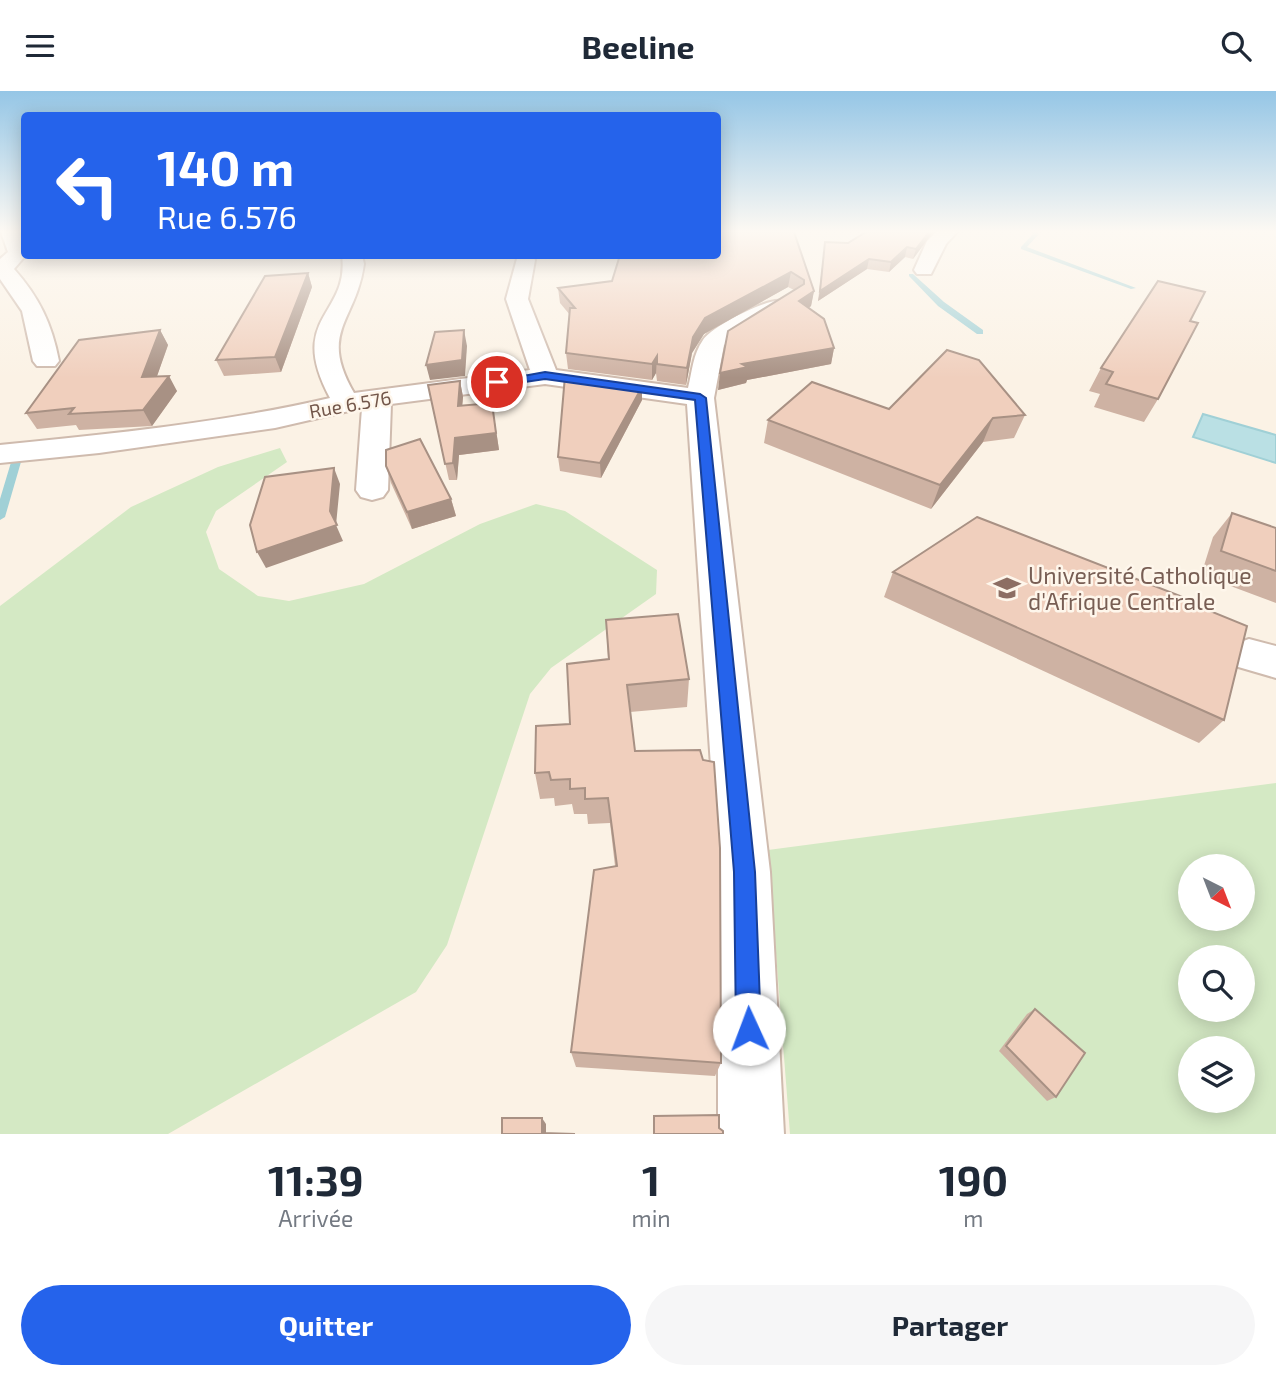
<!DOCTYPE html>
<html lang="fr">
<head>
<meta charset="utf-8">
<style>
  body { margin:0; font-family:"Exo 2",sans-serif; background:#f6f6f7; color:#1f2937; height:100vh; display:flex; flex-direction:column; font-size:26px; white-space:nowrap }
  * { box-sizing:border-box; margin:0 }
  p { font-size:23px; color:#747a83 }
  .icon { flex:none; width:38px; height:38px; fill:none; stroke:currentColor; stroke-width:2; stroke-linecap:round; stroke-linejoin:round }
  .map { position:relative; height:1043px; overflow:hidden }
  .details { display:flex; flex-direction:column; background:#fff; flex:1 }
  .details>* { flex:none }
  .guide { position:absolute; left:21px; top:21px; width:700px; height:147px; border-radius:7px; box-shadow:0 4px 18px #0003; background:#2563eb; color:#fff; overflow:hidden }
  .needle { width:46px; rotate:138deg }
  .controls { position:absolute; left:1178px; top:763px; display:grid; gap:14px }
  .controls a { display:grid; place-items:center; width:77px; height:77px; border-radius:50%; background:#fff; box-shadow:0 4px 18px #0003; font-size:35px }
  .pin { position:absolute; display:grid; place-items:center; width:60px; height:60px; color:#fff; margin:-30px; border:4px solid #fff; border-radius:50%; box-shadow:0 2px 7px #0007 }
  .me { position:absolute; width:77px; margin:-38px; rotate:358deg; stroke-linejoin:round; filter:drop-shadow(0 0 5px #0008) }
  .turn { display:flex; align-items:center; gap:24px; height:147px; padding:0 21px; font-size:32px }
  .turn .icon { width:91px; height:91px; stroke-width:2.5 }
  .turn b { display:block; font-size:49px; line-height:60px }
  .eta { display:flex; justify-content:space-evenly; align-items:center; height:119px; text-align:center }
  .eta b { font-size:42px; font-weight:700; line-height:49px }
  .primary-button { display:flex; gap:14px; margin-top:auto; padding:14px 21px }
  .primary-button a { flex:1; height:80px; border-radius:42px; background:#2563eb; color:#fff; font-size:28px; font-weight:700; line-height:80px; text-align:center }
  .primary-button a+a { background:#f6f6f7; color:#1f2937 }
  header { display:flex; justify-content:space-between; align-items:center; height:91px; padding:0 21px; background:#fff; font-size:32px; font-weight:700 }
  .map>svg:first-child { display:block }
</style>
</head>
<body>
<header><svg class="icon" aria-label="menu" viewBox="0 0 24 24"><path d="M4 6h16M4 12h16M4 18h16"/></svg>Beeline<svg class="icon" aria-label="search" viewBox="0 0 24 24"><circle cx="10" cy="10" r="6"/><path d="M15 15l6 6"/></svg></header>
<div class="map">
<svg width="1276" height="1043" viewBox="0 0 1276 1043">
  <rect width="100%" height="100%" fill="#fbf2e5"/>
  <!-- green -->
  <g fill="#d4e9c4" fill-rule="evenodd">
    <polygon points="280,357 287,371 216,420 206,441 219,478 258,505 289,510 364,493 480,433 536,413 565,420 657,479 656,503 551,577 530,603 447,854 416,901 168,1043 0,1043 0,515 131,416 218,376"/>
    <path d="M 1276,692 L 1276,1043 L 790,1043 L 768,759 ZM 1190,775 L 1242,775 L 1242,828 L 1190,828 ZM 1190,866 L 1242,866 L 1242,919 L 1190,919 ZM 1190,957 L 1242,957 L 1242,1010 L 1190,1010 Z"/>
  </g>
  <!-- water -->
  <polygon fill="#bae0e4" stroke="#a0d0d6" stroke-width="2" points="1203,323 1276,344 1276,372 1193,346"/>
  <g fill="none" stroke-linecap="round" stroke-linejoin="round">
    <!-- stream -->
    <g fill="#a0d0d6" fill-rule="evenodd">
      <polygon points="1031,141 1037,141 1039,143 1027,156 1136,197 1131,198 1021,158 1021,156 1033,143"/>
      <polygon points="909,183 913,183 944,211 983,239 983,243 977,243 938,215 909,185"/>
      <polygon points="18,361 23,364 5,426 0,429 0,408 12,368 0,369 0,363"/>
    </g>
    <!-- minor casing -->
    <g stroke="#cfbbae" stroke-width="4">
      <g id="minor">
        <path d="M 1,141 L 19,141 L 26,164 L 14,178 C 39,206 52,233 59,270 L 55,275 L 37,275 L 33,270 L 22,220 L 0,188 L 0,168 L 8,161 Z"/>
        <polygon points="936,141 957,141 946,153 931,183 917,183 914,179 927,150"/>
        <path d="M 342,164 L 362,164 L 364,173 C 356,231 318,240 354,302 L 530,279 L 506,208 L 518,164 L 532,165 L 535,169 L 528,208 L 556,279 L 688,297 C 692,281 693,263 703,249 C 711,236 767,207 781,210 L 784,215 L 724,254 L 714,307 L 770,781 L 784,1043 L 718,1043 L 718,781 L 687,313 L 545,293 L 391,313 L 388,399 L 383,406 L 372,409 L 361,406 L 356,399 L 362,317 L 275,337 L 99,362 L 0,372 L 0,354 C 110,343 222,332 330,307 C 286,225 350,225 342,164 Z"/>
        <polygon points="1249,548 1276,555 1276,587 1235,575 1229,564 1235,553"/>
      </g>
    </g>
    <!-- minor -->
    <use href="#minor" fill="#fff" fill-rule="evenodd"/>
  </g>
  <!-- wall -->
  <g fill="#ceb2a3">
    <polygon points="794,141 814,200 811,215 809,217 834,257 831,273 747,289 746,292 718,299 794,199 788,196 704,243 692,262 686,294 657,290 656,282 652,289 568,278 566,262 570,224 560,212 558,197 612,190"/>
    <polygon points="866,141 933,141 913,168 905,166 889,181 867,178 818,210 825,151 848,152"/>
    <polygon points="308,182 312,196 281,281 224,285 216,269"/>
    <polygon points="1190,230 1158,308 1144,331 1094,316 1100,303 1089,300 1101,277"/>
    <polygon points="160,239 168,254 157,285 177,300 152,335 79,339 76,334 37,338 26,322"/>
    <polygon points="460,290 463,306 462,314 492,312 499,359 459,364 457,389 449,389 428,294"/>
    <polygon points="642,296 642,309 601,387 560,380 558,366"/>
    <polygon points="889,318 1025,324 1014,347 983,351 931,418 764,352 768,329"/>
    <polygon points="386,375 451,408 456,425 412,438 391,392"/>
    <polygon points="1232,422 1276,437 1276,512 1201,484 1213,446"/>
    <polygon points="893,481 1205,518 1224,629 1199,652 884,506"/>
    <polygon points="606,529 689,588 687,616 630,621 635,660 721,972 715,985 576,976 571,961 615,775 610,732 588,733 587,723 574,723 572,713 555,715 554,707 540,708 535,682 570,633 608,568"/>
    <polygon points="1035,918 1056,1006 1047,1010 999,960 1027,923"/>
  </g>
  <!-- shaded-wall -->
  <g fill="#a89184">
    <polygon points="929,141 933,141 913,168 916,158"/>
    <polygon points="907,156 905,166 889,181 891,171"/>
    <polygon points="869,168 867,178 818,210 820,200"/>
    <polygon points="791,181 788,196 704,243 692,262 686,294 687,277 693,246 705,227"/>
    <polygon points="308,182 312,196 281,281 275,266"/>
    <polygon points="814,200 811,215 796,225 799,210"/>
    <polygon points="160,239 168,254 151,302 142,286"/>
    <polygon points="464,239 467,255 465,285 430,289 426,274"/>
    <polygon points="834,257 831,273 747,289 746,292 718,299 720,282 742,273"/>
    <polygon points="657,265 656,282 652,289 652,273"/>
    <polygon points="169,285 177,300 152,335 143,319"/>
    <polygon points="460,290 463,306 461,331 458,315"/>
    <polygon points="642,296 642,309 601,387 600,372"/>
    <polygon points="492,312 499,359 459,364 457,389 453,372 455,347"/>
    <polygon points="993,327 983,351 931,418 940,394"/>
    <polygon points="334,377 340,393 336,434 343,450 266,477 257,461"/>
    <polygon points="451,408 456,425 412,438 407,421"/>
    <polygon points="542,1027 546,1033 546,1043 542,1042"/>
  </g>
  <!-- building -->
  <g fill="#f0cfbd" stroke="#a89184" stroke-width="2">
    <polygon points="718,141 794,141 814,200 799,210 824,228 834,257 742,273 748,276 720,282 728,240 804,193 804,189 791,181 705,227 693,246 687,277 657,273 657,265 652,273 566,262 570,217 575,217 558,197 612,190 620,164 718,164"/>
    <polygon points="866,141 929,141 916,158 907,156 891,171 869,168 820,200 825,151 848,152"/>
    <polygon points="308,182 275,266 216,269 265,185"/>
    <polygon points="1158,190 1205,201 1190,230 1198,232 1158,308 1106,293 1113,281 1101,277"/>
    <polygon points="160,239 142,286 169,285 143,319 69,323 74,317 26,322 79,249"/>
    <polygon points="464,239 462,269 426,274 435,241"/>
    <polygon points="947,259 979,269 1025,324 993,327 940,394 768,329 812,291 889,318"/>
    <polygon points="565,285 642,296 600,372 558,366"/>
    <polygon points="460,290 458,315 492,312 496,342 455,347 453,372 445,373 428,294"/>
    <polygon points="420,348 451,408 407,421 386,375 386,359"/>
    <polygon points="334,377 330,420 337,434 257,461 250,434 265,386"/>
    <polygon points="1232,422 1276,437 1276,480 1221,460"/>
    <polygon points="977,426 1206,515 1205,518 1247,535 1224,629 893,481"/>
    <polygon points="678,523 689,588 627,594 635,660 700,659 703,669 714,671 720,757 721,972 571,961 594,779 617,775 608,707 585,708 585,697 570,698 570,688 551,689 549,681 535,682 536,635 570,633 567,573 609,568 606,529"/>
    <polygon points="1035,918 1085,962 1056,1006 1006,955"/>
    <polygon points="719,1024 719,1037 723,1040 723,1043 654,1043 654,1025"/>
    <polygon points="502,1027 542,1027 542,1042 575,1043 502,1043"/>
  </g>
  <!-- sky -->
  <linearGradient id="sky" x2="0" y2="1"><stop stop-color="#95c6e6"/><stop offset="0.49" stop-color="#fdf9f3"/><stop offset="1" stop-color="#fdf9f3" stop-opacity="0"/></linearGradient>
  <rect width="1276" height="287" fill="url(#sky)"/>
  <!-- route -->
  <polygon fill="#2563eb" stroke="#184099" stroke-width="2" points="545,281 700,303 706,307 755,781 761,938 757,947 749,951 740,947 736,938 734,781 695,309 545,288 497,295 491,291"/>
  <!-- icons -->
  <defs>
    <g id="university-bare" transform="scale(2.1)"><path d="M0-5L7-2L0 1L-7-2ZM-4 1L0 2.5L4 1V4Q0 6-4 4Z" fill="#8d6e63" stroke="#fef6eb" stroke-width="2.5" paint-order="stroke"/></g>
  </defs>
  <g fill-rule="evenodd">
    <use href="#university-bare" x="1007" y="497"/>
  </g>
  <g text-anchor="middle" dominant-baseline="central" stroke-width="5" stroke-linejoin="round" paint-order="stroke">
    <!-- far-street labels -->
    <g font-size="19" fill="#73574b" stroke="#fef6eb">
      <text transform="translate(350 313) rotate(-10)">Rue 6.576</text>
    </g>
    <!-- education labels -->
    <g font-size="23" fill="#785e54" stroke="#fef6eb" text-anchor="start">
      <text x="1028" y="484">Université Catholique<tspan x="1028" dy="26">d'Afrique Centrale</tspan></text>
    </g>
  </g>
</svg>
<div class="controls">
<a><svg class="needle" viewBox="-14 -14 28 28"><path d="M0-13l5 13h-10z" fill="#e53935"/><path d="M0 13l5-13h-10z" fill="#747a83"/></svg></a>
<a><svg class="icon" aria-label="search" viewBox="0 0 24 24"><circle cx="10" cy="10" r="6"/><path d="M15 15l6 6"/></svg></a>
<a><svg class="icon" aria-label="layers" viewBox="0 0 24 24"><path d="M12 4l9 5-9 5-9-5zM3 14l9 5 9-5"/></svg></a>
</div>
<div class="pin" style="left:497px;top:291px;background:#d93025"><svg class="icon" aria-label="arrive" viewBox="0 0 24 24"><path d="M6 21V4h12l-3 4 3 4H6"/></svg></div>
<svg class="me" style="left:749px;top:938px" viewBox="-20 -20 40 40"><circle r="19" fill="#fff"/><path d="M0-13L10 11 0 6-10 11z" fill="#2563eb"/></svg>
<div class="guide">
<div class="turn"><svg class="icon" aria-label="left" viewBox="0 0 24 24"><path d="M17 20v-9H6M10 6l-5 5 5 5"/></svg><div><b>140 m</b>Rue 6.576</div></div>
</div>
</div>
<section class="details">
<div class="eta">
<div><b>11:39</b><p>Arrivée</p></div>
<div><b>1</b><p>min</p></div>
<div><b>190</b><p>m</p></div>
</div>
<div class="primary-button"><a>Quitter</a><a>Partager</a></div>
</section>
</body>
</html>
